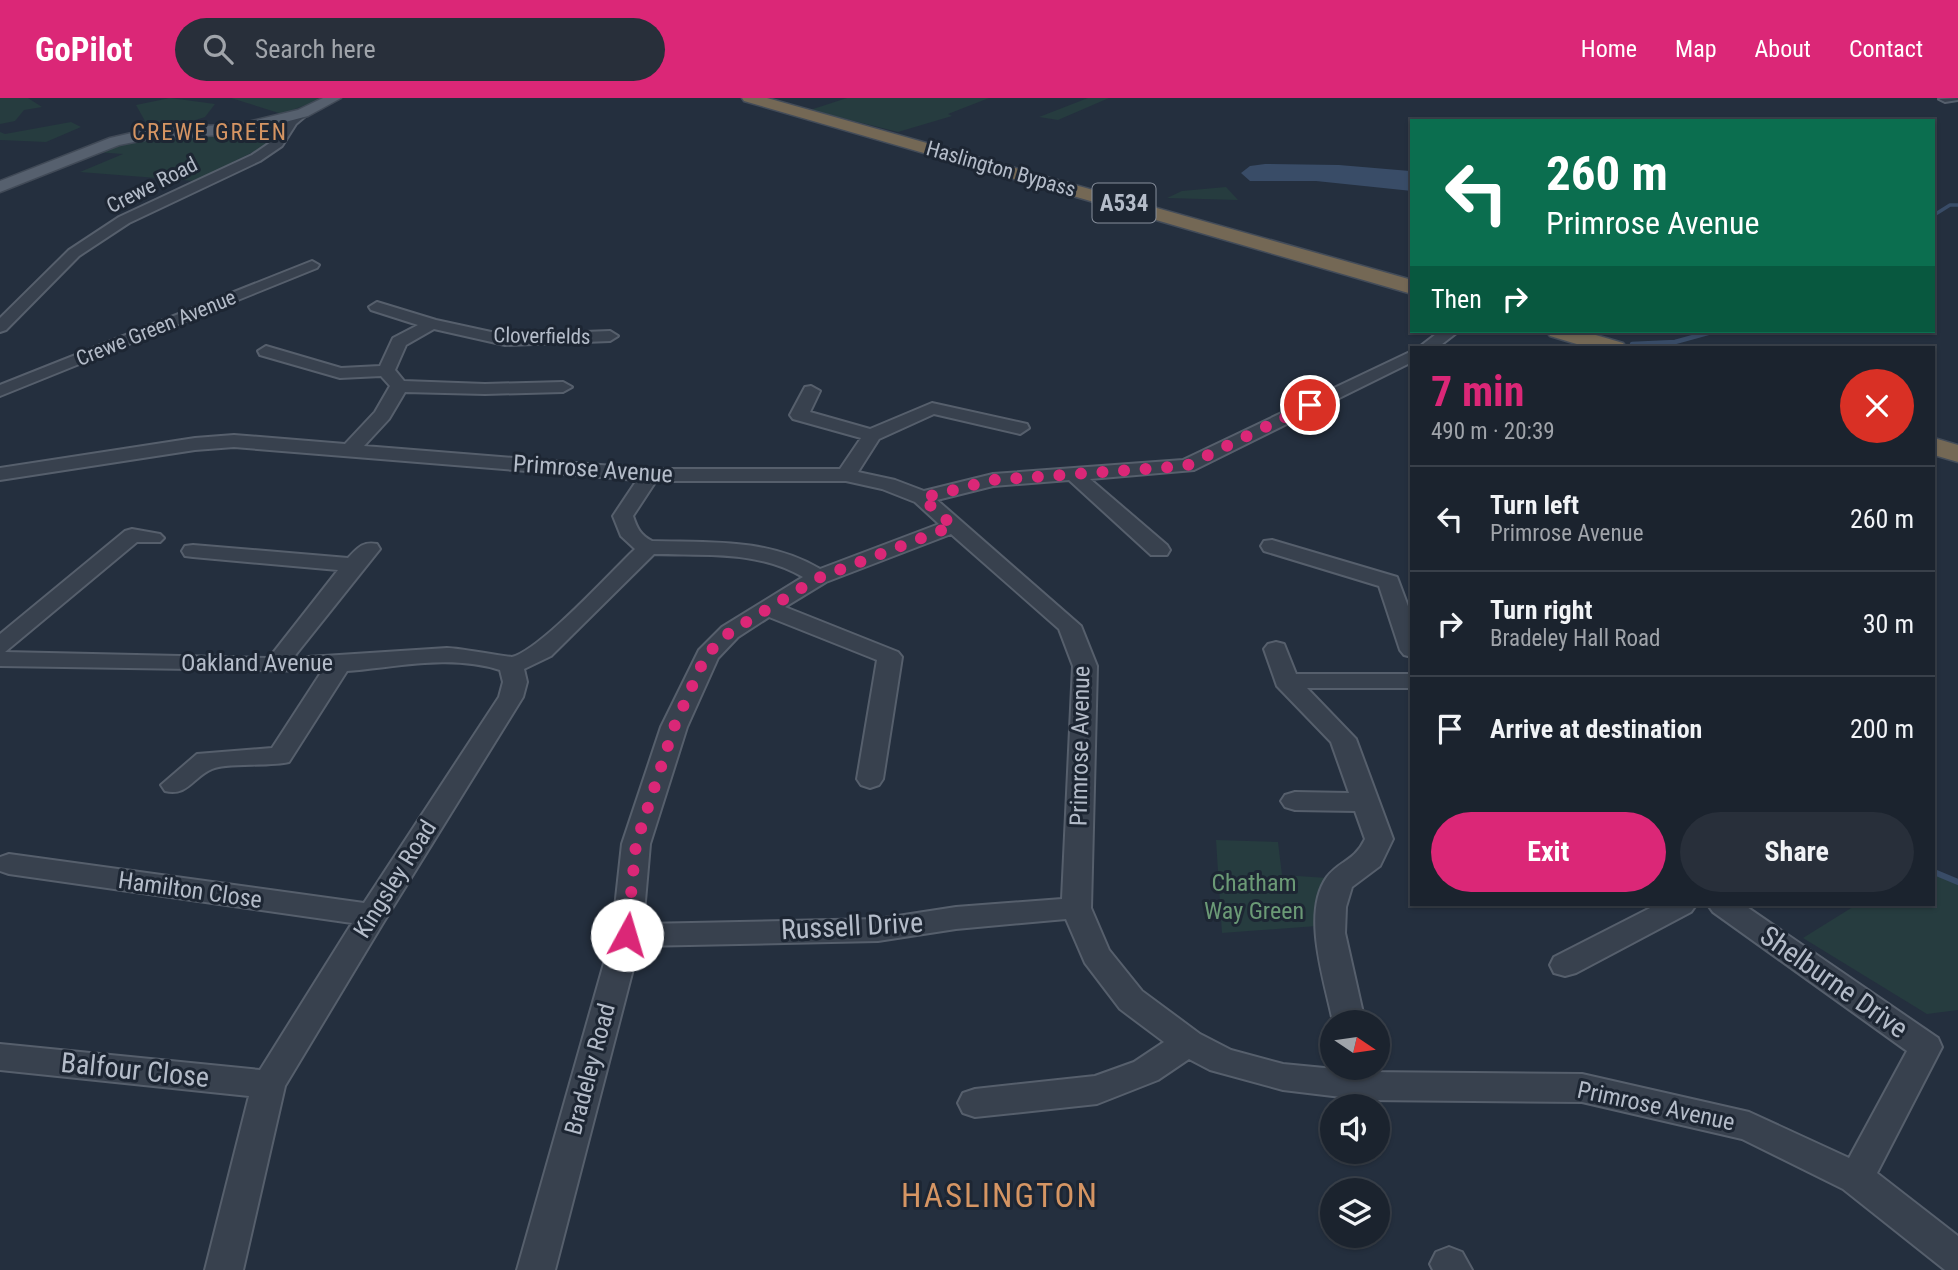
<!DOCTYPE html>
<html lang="en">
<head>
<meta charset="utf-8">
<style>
  body { margin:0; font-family:"Roboto Condensed",sans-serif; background:#282f3a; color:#f1f3f6; height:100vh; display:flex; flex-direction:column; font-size:26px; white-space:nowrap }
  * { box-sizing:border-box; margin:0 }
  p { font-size:23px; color:#a0a4aa }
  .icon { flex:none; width:38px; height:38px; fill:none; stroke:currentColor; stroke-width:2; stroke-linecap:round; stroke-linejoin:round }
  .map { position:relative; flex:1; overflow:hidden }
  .details { position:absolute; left:1410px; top:248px; width:525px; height:560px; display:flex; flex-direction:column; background:#1b232e; border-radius:0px; box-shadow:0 2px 5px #0004,0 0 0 2px #39404a }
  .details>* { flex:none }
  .hud { position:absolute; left:1410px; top:21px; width:525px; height:214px; border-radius:0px; box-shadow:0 2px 5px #0004,0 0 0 2px #39404a; background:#0b6e4f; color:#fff; overflow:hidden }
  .needle { width:46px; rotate:103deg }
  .controls { position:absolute; left:1320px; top:912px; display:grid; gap:14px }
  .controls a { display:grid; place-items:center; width:70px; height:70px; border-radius:50%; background:#1b232e; box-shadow:0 2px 5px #0004,0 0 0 2px #39404a; font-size:35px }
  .pin { position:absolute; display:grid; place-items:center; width:60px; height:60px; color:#fff; margin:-30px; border:4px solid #fff; border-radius:50%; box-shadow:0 2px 7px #0007 }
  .me { position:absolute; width:77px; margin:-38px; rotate:6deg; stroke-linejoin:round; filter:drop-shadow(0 0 5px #0008) }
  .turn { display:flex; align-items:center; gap:24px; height:147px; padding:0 21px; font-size:32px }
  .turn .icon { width:91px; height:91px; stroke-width:2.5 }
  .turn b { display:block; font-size:49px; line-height:60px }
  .then { display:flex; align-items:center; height:66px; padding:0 21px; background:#0003; gap:14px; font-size:26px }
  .round { display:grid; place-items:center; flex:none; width:74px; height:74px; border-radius:37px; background:#282f3a }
  .headline { display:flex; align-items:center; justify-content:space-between; height:119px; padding:0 21px }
  h1 { font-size:42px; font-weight:700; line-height:52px; color:#db2777 }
  .button { display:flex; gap:14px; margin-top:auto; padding:14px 21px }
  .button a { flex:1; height:80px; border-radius:42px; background:#db2777; color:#fff; font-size:28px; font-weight:700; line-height:80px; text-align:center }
  .button a+a { background:#282f3a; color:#f1f3f6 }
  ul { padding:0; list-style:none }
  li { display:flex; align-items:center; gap:21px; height:105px; padding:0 21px; border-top:2px solid #39404a }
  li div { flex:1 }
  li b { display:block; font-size:26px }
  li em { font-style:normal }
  header { display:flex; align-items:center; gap:42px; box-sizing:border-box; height:98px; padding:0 35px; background:#db2777; color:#fff }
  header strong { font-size:33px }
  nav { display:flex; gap:38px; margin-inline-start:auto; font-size:24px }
  .search { width:490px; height:63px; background:#282f3a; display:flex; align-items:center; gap:18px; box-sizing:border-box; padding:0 24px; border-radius:38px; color:#a0a4aa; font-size:26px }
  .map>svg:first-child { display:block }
</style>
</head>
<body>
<header>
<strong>GoPilot</strong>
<div class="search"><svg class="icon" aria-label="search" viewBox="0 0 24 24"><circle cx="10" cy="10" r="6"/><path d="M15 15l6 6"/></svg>Search here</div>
<nav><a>Home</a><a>Map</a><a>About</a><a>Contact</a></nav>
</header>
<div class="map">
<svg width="1958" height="1172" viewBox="0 0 1958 1172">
  <rect width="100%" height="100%" fill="#242f3e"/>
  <!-- green -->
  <g fill="#263c3f">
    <polygon points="0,0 28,0 42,9 24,12 15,23 0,26"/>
    <polygon points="170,0 215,6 205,19 164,32 150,32 136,7"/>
    <polygon points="231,0 324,0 282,16"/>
    <polygon points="847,0 989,0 948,16 952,18 898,34 810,12"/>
    <polygon points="1088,0 1109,0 1058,22 1039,19"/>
    <polygon points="285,22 288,23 269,46 195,83 80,74 123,56 95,54 134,41"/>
    <polygon points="71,24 81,29 46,44 0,42 0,34 5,36"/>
    <polygon points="1226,89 1238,102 1167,100 1182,93"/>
    <polygon points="1216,742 1278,744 1282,777 1327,780 1317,828 1222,835"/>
    <polygon points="1934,774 1958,784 1958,912 1927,916 1803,840 1856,807 1934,807"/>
  </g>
  <!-- water -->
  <polygon fill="#394c67" points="1265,66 1339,67 1410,73 1412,74 1412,93 1316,83 1250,83 1241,75 1250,68"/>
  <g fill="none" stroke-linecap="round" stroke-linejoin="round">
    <!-- stream-far2 -->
    <polyline stroke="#394c67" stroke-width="3.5" points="1934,117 1950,107 1958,107"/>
    <!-- stream-far1 -->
    <polyline stroke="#394c67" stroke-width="4.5" points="1632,246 1675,244 1715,233"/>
    <!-- stream -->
    <polyline stroke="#394c67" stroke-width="6" points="1934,774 1958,784"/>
    <!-- minor casing -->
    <g stroke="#565f6c" stroke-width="4">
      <g id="minor">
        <polygon points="1958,0 1958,2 1945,4 1939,1"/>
        <polygon points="303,12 309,15 296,26 282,48 260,63 129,125 79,158 6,232 0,234 0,220 69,152 119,119 252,57 274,42 288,22"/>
        <polygon points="312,163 319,167 317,170 0,298 0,287"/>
        <path d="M 377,204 L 436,222 L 505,237 L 610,233 L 618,238 L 610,243 L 505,247 L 434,231 L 406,247 L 395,272 L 404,283 L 485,286 L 563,284 L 572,289 L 563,294 L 485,296 L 405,294 L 389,321 L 364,348 L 650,371 L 840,371 L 861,340 L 793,321 L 790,317 L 805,289 L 811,288 L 820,293 L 810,314 L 870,331 L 932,305 L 1027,326 L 1029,330 L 1020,336 L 934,316 L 879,341 L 858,374 L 895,382 L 924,393 L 993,376 L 1183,362 L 1412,253 L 1412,264 L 1194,372 L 1090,381 L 1167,447 L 1170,452 L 1167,457 L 1151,457 L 1069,382 L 993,388 L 937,402 L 1081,528 L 1097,568 L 1091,810 L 1109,852 L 1142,893 L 1200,936 L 1231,952 L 1283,966 L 1366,974 L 1582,976 L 1749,1014 L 1849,1060 L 1907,953 L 1713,814 L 1708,807 L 1744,807 L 1938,940 L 1942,949 L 1877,1075 L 1958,1138 L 1958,1172 L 1945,1172 L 1843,1091 L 1742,1041 L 1582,1004 L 1366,1002 L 1283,992 L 1210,972 L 1189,961 L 1158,982 L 1097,1006 L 975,1019 L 963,1015 L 958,1005 L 963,995 L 975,991 L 1095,978 L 1134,964 L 1164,944 L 1120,911 L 1085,865 L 1066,821 L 956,831 L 878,843 L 639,848 L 555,1172 L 517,1172 L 612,837 L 622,746 L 661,629 L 699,552 L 722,529 L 803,479 C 757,452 705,458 654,456 L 551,558 L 524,571 L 527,584 L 523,599 L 383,825 L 285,988 L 243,1172 L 205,1172 L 249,998 L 0,972 L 0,946 L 260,972 L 352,825 L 9,776 L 0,773 L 0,759 L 9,756 L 364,805 L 499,599 L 503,584 L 500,572 C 450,556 398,569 347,573 L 289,664 C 269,669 226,664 212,671 C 193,679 187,699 165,693 L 161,687 L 197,656 L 272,650 L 322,573 L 0,568 L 0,536 L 125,433 L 132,431 L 160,436 L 164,440 L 160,444 L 137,444 L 5,554 L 269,560 L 338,472 L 193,459 L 185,458 L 182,453 L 185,448 L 193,447 L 348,460 C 357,451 362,443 377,446 L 380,451 L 293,560 L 447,550 C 458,550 508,559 512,559 C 540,552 610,475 635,451 L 621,438 L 613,418 L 637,382 L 234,349 L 195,352 L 0,382 L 0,370 L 195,340 L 234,337 L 345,346 L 375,314 L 390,288 L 381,278 L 340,280 L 260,257 L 258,253 L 266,248 L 341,270 L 380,268 L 393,240 L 418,227 L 371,212 L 369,209 ZM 656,383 L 846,383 L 882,391 L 915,404 L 939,426 L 820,471 C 768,440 710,445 652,443 C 640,437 637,430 633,418 ZM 951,436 L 1059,531 L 1073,568 L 1062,801 L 956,809 L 878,821 L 643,826 L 650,746 L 687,629 L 718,560 L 738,539 L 769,519 L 877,562 L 857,681 L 861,687 L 870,690 L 879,687 L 883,681 L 902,559 L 898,554 L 785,509 L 826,484 Z"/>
        <polygon points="1440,233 1459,233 1437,250 1418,250"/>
        <polygon points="1272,442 1397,479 1412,519 1412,559 1404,557 1400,552 1379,488 1264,453 1261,448 1264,443"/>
        <path d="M 1276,544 L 1284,546 L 1296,576 L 1412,576 L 1412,590 L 1307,590 L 1356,641 L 1393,741 L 1380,768 L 1352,789 L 1346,809 L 1345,835 L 1365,924 L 1333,924 C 1325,884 1301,815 1327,779 C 1340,762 1354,764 1365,741 L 1355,713 L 1295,712 L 1285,709 L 1281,703 L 1285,697 L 1295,694 L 1349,695 L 1331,644 L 1277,588 L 1264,551 L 1268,546 Z"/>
        <polygon points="1656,807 1696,807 1691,814 1576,875 1565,878 1554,875 1550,867 1554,859"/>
        <polygon points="1449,1149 1462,1154 1472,1172 1433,1172 1430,1166 1436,1154"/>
      </g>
    </g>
    <!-- major casing -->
    <g stroke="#414a57" stroke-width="3">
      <polygon id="major" points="323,0 341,0 308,18 240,36 149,41 119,47 0,94 0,83 110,40 149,31 240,26 298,12"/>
    </g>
    <!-- highway casing -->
    <g stroke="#434c59" stroke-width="3">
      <g id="highway">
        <polygon points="742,0 767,0 1412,182 1412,196 744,3"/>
        <polygon points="1546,233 1582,233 1623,245 1627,250 1590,250 1550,238"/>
        <polygon points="1934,340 1958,347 1958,364 1934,357"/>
      </g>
    </g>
    <!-- minor -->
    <use href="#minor" fill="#38414e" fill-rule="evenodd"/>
    <!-- major -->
    <use href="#major" fill="#56606e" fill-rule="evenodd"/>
    <!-- highway -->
    <use href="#highway" fill="#746855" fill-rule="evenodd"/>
  </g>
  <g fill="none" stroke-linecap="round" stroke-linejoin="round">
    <!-- route -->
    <polyline stroke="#db2777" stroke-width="12" stroke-dasharray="0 21.6" points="627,837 636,746 674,629 706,557 730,534 818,480 953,428 922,400 993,382 1186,368 1310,307"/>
  </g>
  <g text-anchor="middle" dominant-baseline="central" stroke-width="6" stroke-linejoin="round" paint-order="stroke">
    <!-- far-street labels -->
    <g font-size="21" fill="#b4bcc9" stroke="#1d2633">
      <text transform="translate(1001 71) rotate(16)">Haslington Bypass</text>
      <text transform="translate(152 87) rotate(-27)">Crewe Road</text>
      <text transform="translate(156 230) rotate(-22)">Crewe Green Avenue</text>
      <text transform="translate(542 238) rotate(1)">Cloverfields</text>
    </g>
    <!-- far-quarter labels -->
    <g font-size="23" letter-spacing="2" fill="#d59563" stroke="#1d2633">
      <text x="210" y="34">CREWE GREEN</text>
    </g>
    <!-- shield labels -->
    <rect fill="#1d2633" stroke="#878f9c" stroke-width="2" x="1092.5" y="85.5" width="63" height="39" rx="5"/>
    <g font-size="23" font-weight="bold" fill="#b4bcc9">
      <text x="1124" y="105">A534</text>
    </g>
    <!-- street labels -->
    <g font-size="24" fill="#b4bcc9" stroke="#1d2633">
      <text transform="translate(593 371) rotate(4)">Primrose Avenue</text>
      <text x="257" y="565">Oakland Avenue</text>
      <text transform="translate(1080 648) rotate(-89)">Primrose Avenue</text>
      <text transform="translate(395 781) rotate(-58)">Kingsley Road</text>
      <text transform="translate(190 792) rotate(8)">Hamilton Close</text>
      <text transform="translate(590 971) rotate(-75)">Bradeley Road</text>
      <text transform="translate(1656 1008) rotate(12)">Primrose Avenue</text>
    </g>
    <!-- park labels -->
    <g font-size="24" fill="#6b9a76" stroke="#1d2633">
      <text x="1254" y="785">Chatham<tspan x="1254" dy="28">Way Green</tspan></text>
    </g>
    <!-- near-street labels -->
    <g font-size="28" fill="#b4bcc9" stroke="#1d2633">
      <text transform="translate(852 828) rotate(-3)">Russell Drive</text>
      <text transform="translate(1834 884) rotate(35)">Shelburne Drive</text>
      <text transform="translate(135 972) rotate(6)">Balfour Close</text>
    </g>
    <!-- near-quarter labels -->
    <g font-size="33" letter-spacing="2" fill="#d59563" stroke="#1d2633">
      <text x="1000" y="1097">HASLINGTON</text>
    </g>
  </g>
</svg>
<div class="controls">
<a><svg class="needle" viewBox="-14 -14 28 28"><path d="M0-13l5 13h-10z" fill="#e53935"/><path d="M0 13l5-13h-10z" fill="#a0a4aa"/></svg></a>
<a><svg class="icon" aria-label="sound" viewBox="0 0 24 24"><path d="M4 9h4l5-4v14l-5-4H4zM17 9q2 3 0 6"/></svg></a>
<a><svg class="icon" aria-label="layers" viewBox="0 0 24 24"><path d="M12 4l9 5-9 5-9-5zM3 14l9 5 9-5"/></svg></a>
</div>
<div class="pin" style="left:1310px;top:307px;background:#d93025"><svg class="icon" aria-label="arrive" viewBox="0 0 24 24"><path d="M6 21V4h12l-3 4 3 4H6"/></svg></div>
<svg class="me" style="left:627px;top:837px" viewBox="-20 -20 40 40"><circle r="19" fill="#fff"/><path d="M0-13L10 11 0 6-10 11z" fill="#db2777"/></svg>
<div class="hud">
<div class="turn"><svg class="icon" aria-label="left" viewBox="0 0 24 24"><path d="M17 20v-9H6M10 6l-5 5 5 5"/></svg><div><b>260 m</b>Primrose Avenue</div></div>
<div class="then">Then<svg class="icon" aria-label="right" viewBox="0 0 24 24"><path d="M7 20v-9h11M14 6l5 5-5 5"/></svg></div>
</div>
<section class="details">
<div class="headline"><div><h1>7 min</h1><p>490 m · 20:39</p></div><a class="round" style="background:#d93025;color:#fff"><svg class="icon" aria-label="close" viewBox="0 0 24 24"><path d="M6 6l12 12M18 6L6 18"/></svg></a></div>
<ul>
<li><svg class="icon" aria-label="left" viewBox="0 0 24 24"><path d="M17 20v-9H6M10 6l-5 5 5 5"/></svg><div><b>Turn left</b><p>Primrose Avenue</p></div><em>260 m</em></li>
<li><svg class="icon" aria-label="right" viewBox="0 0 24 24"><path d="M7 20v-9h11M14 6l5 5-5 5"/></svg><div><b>Turn right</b><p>Bradeley Hall Road</p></div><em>30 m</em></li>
<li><svg class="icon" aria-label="arrive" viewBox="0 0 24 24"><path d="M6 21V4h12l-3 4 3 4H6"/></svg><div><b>Arrive at destination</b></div><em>200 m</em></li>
</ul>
<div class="button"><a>Exit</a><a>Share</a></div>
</section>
</div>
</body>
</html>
